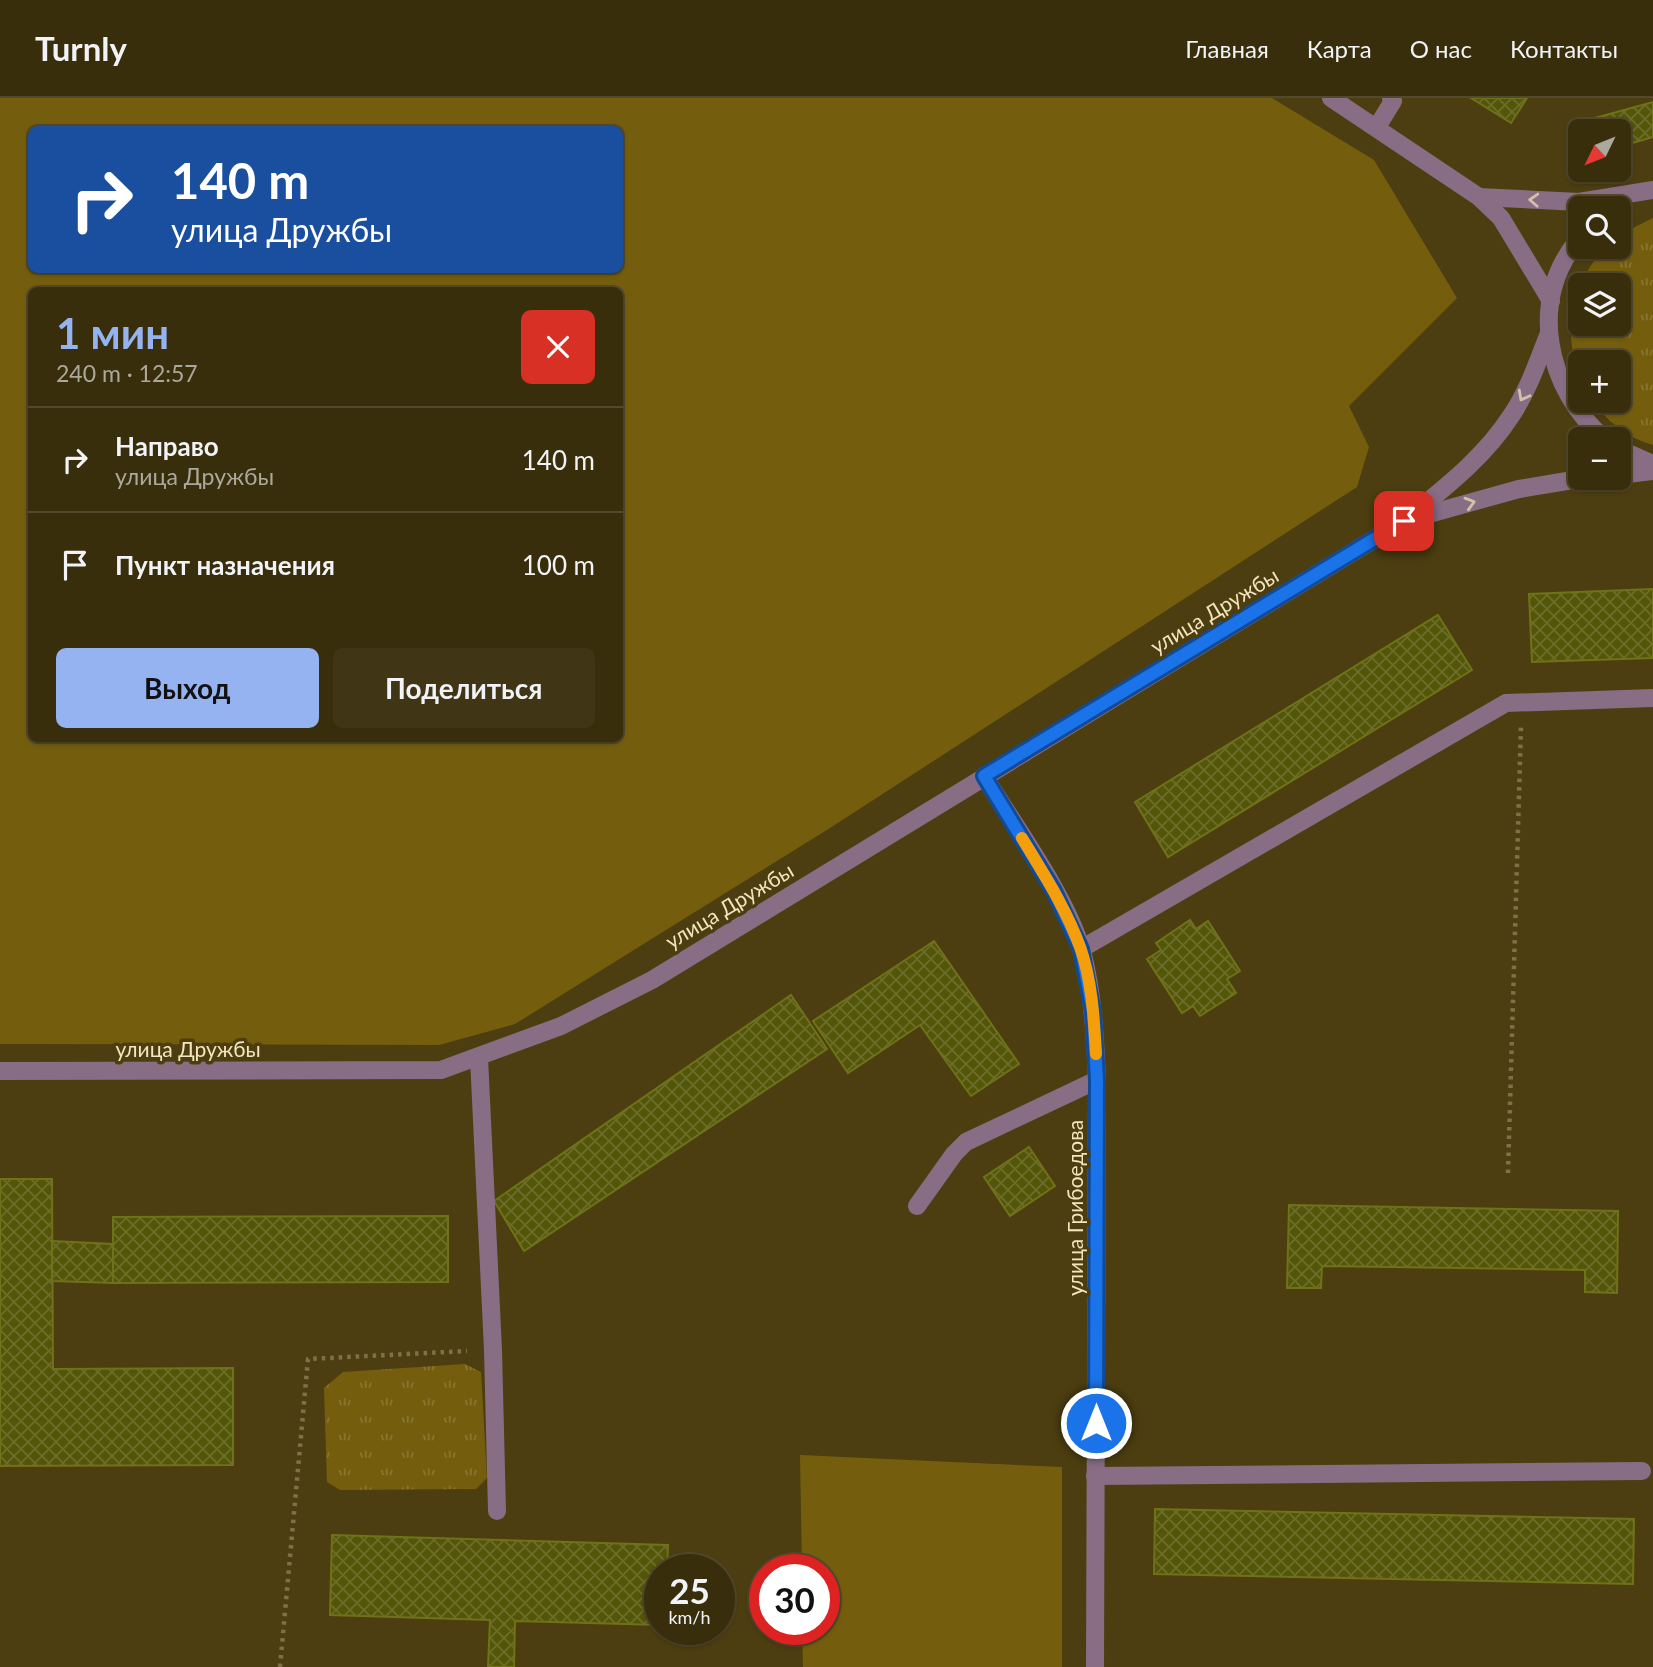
<!DOCTYPE html>
<html lang="ru">
<head>
<meta charset="utf-8">
<style>
  body { margin:0; font-family:Lato,sans-serif; background:#403615; color:#f1f3f6; height:100vh; display:flex; flex-direction:column; font-size:26px; white-space:nowrap }
  * { box-sizing:border-box; margin:0 }
  p { font-size:23px; color:#aba89d }
  .icon { flex:none; width:38px; height:38px; fill:none; stroke:currentColor; stroke-width:2; stroke-linecap:round; stroke-linejoin:round }
  .map { position:relative; flex:1; overflow:hidden }
  .details { position:absolute; left:28px; top:189px; width:595px; height:455px; display:flex; flex-direction:column; background:#392e0c; border-radius:10px; box-shadow:0 2px 5px #0004,0 0 0 2px #534a2d }
  .details>* { flex:none }
  .top-card { position:absolute; left:28px; top:28px; width:595px; height:147px; border-radius:10px; box-shadow:0 2px 5px #0004,0 0 0 2px #534a2d; background:#1a4fa0; color:#fff; overflow:hidden }
  .needle { width:46px; rotate:227deg }
  .fabs { position:absolute; left:1568px; top:21px; display:grid; gap:14px }
  .fabs a { display:grid; place-items:center; width:63px; height:63px; border-radius:10px; background:#392e0c; box-shadow:0 2px 5px #0004,0 0 0 2px #534a2d; font-size:35px }
  .speed { position:absolute; left:644px; top:1456px; display:flex; gap:14px; font-size:35px; font-weight:700; text-align:center }
  .speed>* { display:grid; place-content:center; width:91px; height:91px; border-radius:50%; background:#392e0c; box-shadow:0 2px 5px #0004,0 0 0 2px #534a2d; line-height:1 }
  .speed small { font-size:18px; font-weight:400 }
  .speed .limit { border:10px solid #d22; background:#fff; color:#111 }
  .pin { position:absolute; display:grid; place-items:center; width:60px; height:60px; color:#fff; margin:-30px; border-radius:14px; box-shadow:0 4px 10px #0006 }
  .me { position:absolute; width:77px; margin:-38px; rotate:0deg; stroke-linejoin:round; filter:drop-shadow(0 0 5px #0008) }
  .turn { display:flex; align-items:center; gap:24px; height:147px; padding:0 28px; font-size:32px }
  .turn .icon { width:91px; height:91px; stroke-width:2.5 }
  .turn b { display:block; font-size:49px; line-height:60px }
  .round { display:grid; place-items:center; flex:none; width:74px; height:74px; border-radius:10px; background:#403615 }
  .overview { display:flex; align-items:center; justify-content:space-between; height:119px; padding:0 28px }
  h1 { font-size:42px; font-weight:700; line-height:52px; color:#95b2f1 }
  .action { display:flex; gap:14px; margin-top:auto; padding:14px 28px }
  .action a { flex:1; height:80px; border-radius:10px; background:#95b2f1; color:#111; font-size:28px; font-weight:700; line-height:80px; text-align:center }
  .action a+a { background:#403615; color:#f1f3f6 }
  ul { padding:0; list-style:none }
  li { display:flex; align-items:center; gap:21px; height:105px; padding:0 28px; border-top:2px solid #534a2d }
  li div { flex:1 }
  li b { display:block; font-size:26px }
  li em { font-style:normal }
  header { display:flex; align-items:center; gap:42px; box-sizing:border-box; height:98px; padding:0 35px; background:#392e0c; border-bottom:2px solid #534a2d }
  header strong { font-size:33px }
  nav { display:flex; gap:38px; margin-inline-start:auto; font-size:24px }
  .map>svg:first-child { display:block }
</style>
</head>
<body>
<header>
<strong>Turnly</strong>
<nav><a>Главная</a><a>Карта</a><a>О нас</a><a>Контакты</a></nav>
</header>
<div class="map">
<svg width="1653" height="1569" viewBox="0 0 1653 1569">
  <defs>
    <pattern id="grass-tufts" width="24" height="20" patternUnits="userSpaceOnUse" patternTransform="scale(1.75)"><rect width="24" height="20" fill="#745e0e"/><path d="M3 7l-1-3M5 7V3M7 7l1-3M15 17l-1-3M17 17v-4M19 17l1-3" fill="none" stroke="#88752f"/></pattern>
    <pattern id="building-cross-hatch" width="8" height="8" patternUnits="userSpaceOnUse" patternTransform="scale(1.75)"><rect width="8" height="8" fill="#535508"/><path d="M0 0l8 8M0 8l8-8" fill="none" stroke="#6c6d2a"/></pattern>
  </defs>
  <rect width="100%" height="100%" fill="#4c3e10"/>
  <!-- grass -->
  <g fill="url(#grass-tufts)" fill-rule="evenodd">
    <path d="M 1653,120 L 1653,347 C 1628,340 1608,324 1592,303 L 1619,303 L 1619,264 L 1580,264 L 1580,285 C 1564,229 1567,194 1605,149 L 1619,149 L 1619,137 ZM 1580,187 L 1619,187 L 1619,226 L 1580,226 Z"/>
    <polygon points="465,1266 481,1274 487,1380 476,1391 340,1392 327,1384 324,1290 343,1274"/>
  </g>
  <!-- green -->
  <g fill="#745e0e" fill-rule="evenodd">
    <path d="M 0,0 L 1272,0 L 1374,62 L 1457,200 L 1349,308 L 1369,349 L 1357,389 L 830,730 L 515,926 L 439,947 L 0,946 ZM 32,32 L 620,32 L 620,172 L 32,172 ZM 32,192 L 620,192 L 620,640 L 32,640 Z"/>
    <polygon points="800,1357 1062,1369 1062,1569 803,1569 802,1531 824,1531 824,1472 802,1472"/>
  </g>
  <!-- building -->
  <g fill="url(#building-cross-hatch)" stroke="#6f7218" stroke-width="2">
    <polygon points="1471,0 1527,0 1511,25"/>
    <polygon points="1653,4 1653,39 1619,49 1619,33 1599,33 1595,20"/>
    <polygon points="1653,491 1653,560 1532,564 1529,496"/>
    <polygon points="1438,517 1472,572 1168,759 1135,704"/>
    <polygon points="1190,822 1196,831 1208,823 1240,873 1227,881 1236,895 1200,918 1193,908 1182,915 1147,861 1161,852 1156,845"/>
    <polygon points="934,843 1019,966 971,998 920,927 848,975 813,923"/>
    <polygon points="791,897 827,951 524,1153 494,1103"/>
    <polygon points="1029,1049 1055,1088 1010,1118 984,1079"/>
    <polygon points="0,1081 52,1081 53,1271 233,1270 233,1367 0,1368"/>
    <polygon points="1289,1107 1618,1113 1617,1195 1585,1194 1585,1172 1322,1168 1321,1190 1287,1190"/>
    <polygon points="448,1118 448,1184 113,1185 113,1119"/>
    <polygon points="52,1143 113,1146 113,1185 52,1183"/>
    <polygon points="1155,1411 1634,1421 1633,1486 1154,1476"/>
    <polygon points="332,1437 668,1447 667,1472 660,1472 660,1527 515,1523 514,1569 488,1569 490,1522 330,1517"/>
  </g>
  <g fill="none" stroke-linecap="round" stroke-linejoin="round">
    <!-- path -->
    <g stroke="#7f7145" stroke-width="4.5" stroke-dasharray="3.5 5" stroke-linecap="butt">
      <polyline points="1508,1075 1521,628"/>
      <polyline points="280,1569 308,1261 467,1253"/>
    </g>
    <!-- minor -->
    <g stroke="#886d84" stroke-width="18">
      <polyline points="1331,0 1479,99 1501,120 1551,203"/>
      <polyline points="1377,29 1393,3 1391,0"/>
      <polyline points="1479,99 1579,104 1653,92"/>
      <path d="M 1580,140 C 1526,201 1547,293 1605,341"/>
      <polyline points="1619,351 1653,366"/>
      <polyline points="1619,377 1653,373"/>
      <polyline points="1411,421 1519,391 1585,380"/>
      <path d="M 984,678 C 1014,727 1067,799 1082,853 C 1093,895 1095,938 1097,982 L 1095,1569"/>
      <polyline points="1081,851 1506,605 1653,600"/>
      <polyline points="479,960 493,1252 497,1413"/>
      <path d="M 0,973 L 441,972 L 561,928 L 652,882 L 1404,423 C 1443,391 1483,361 1511,318 C 1528,293 1538,263 1549,235"/>
      <polyline points="917,1108 954,1056 966,1044 1097,982"/>
      <polyline points="1095,1378 1642,1373"/>
    </g>
  </g>
  <!-- one-way arrows -->
  <defs><path id="oneway-chevron" d="M-2-3.5L2.5 0L-2 3.5" fill="none" stroke-width="1.6" stroke-linecap="round" stroke-linejoin="round" transform="scale(1.75)"/></defs>
  <g stroke="#d3c1ac">
    <use href="#oneway-chevron" transform="translate(1534 102) rotate(-177)"/>
    <use href="#oneway-chevron" transform="translate(1523 298) rotate(118)"/>
    <use href="#oneway-chevron" transform="translate(1470 405) rotate(-16)"/>
  </g>
  <g fill="none" stroke-linecap="round" stroke-linejoin="round">
    <!-- route casing -->
    <g stroke="#114b97" stroke-width="18">
      <polyline id="route" points="1096,1325 1097,982 1093,914 1081,851 1054,793 984,678 1404,423"/>
    </g>
    <!-- route -->
    <use href="#route" stroke="#1a73e8" stroke-width="12"/>
    <!-- slow -->
    <path stroke="#f59e0b" stroke-width="12" d="M 1022,740 C 1043,775 1066,810 1080,849 C 1092,882 1094,922 1096,956"/>
  </g>
  <g text-anchor="middle" dominant-baseline="central" stroke-width="7" stroke-linejoin="round" paint-order="stroke">
    <!-- street labels -->
    <g font-size="21" fill="#f3e5bd" stroke="#4c3e10">
      <text transform="translate(1214 512) rotate(-31)">улица Дружбы</text>
      <text transform="translate(729 807) rotate(-31)">улица Дружбы</text>
      <text x="188" y="950">улица Дружбы</text>
      <text transform="translate(1074 1110) rotate(-90)">улица Грибоедова</text>
    </g>
  </g>
</svg>
<div class="fabs">
<a><svg class="needle" viewBox="-14 -14 28 28"><path d="M0-13l5 13h-10z" fill="#e53935"/><path d="M0 13l5-13h-10z" fill="#aba89d"/></svg></a>
<a><svg class="icon" aria-label="search" viewBox="0 0 24 24"><circle cx="10" cy="10" r="6"/><path d="M15 15l6 6"/></svg></a>
<a><svg class="icon" aria-label="layers" viewBox="0 0 24 24"><path d="M12 4l9 5-9 5-9-5zM3 14l9 5 9-5"/></svg></a>
<a>+</a>
<a>−</a>
</div>
<div class="speed"><div>25<small>km/h</small></div><div class="limit">30</div></div>
<div class="pin" style="left:1404px;top:423px;background:#d93025"><svg class="icon" aria-label="arrive" viewBox="0 0 24 24"><path d="M6 21V4h12l-3 4 3 4H6"/></svg></div>
<svg class="me" style="left:1096px;top:1325px" viewBox="-20 -20 40 40"><circle r="17" fill="#1a73e8" stroke="#fff" stroke-width="3"/><path d="M0-11L8 9 0 5-8 9z" fill="#fff"/></svg>
<div class="top-card">
<div class="turn"><svg class="icon" aria-label="right" viewBox="0 0 24 24"><path d="M7 20v-9h11M14 6l5 5-5 5"/></svg><div><b>140 m</b>улица Дружбы</div></div>
</div>
<section class="details">
<div class="overview"><div><h1>1 мин</h1><p>240 m · 12:57</p></div><a class="round" style="background:#d93025;color:#fff"><svg class="icon" aria-label="close" viewBox="0 0 24 24"><path d="M6 6l12 12M18 6L6 18"/></svg></a></div>
<ul>
<li><svg class="icon" aria-label="right" viewBox="0 0 24 24"><path d="M7 20v-9h11M14 6l5 5-5 5"/></svg><div><b>Направо</b><p>улица Дружбы</p></div><em>140 m</em></li>
<li><svg class="icon" aria-label="arrive" viewBox="0 0 24 24"><path d="M6 21V4h12l-3 4 3 4H6"/></svg><div><b>Пункт назначения</b></div><em>100 m</em></li>
</ul>
<div class="action"><a>Выход</a><a>Поделиться</a></div>
</section>
</div>
</body>
</html>
